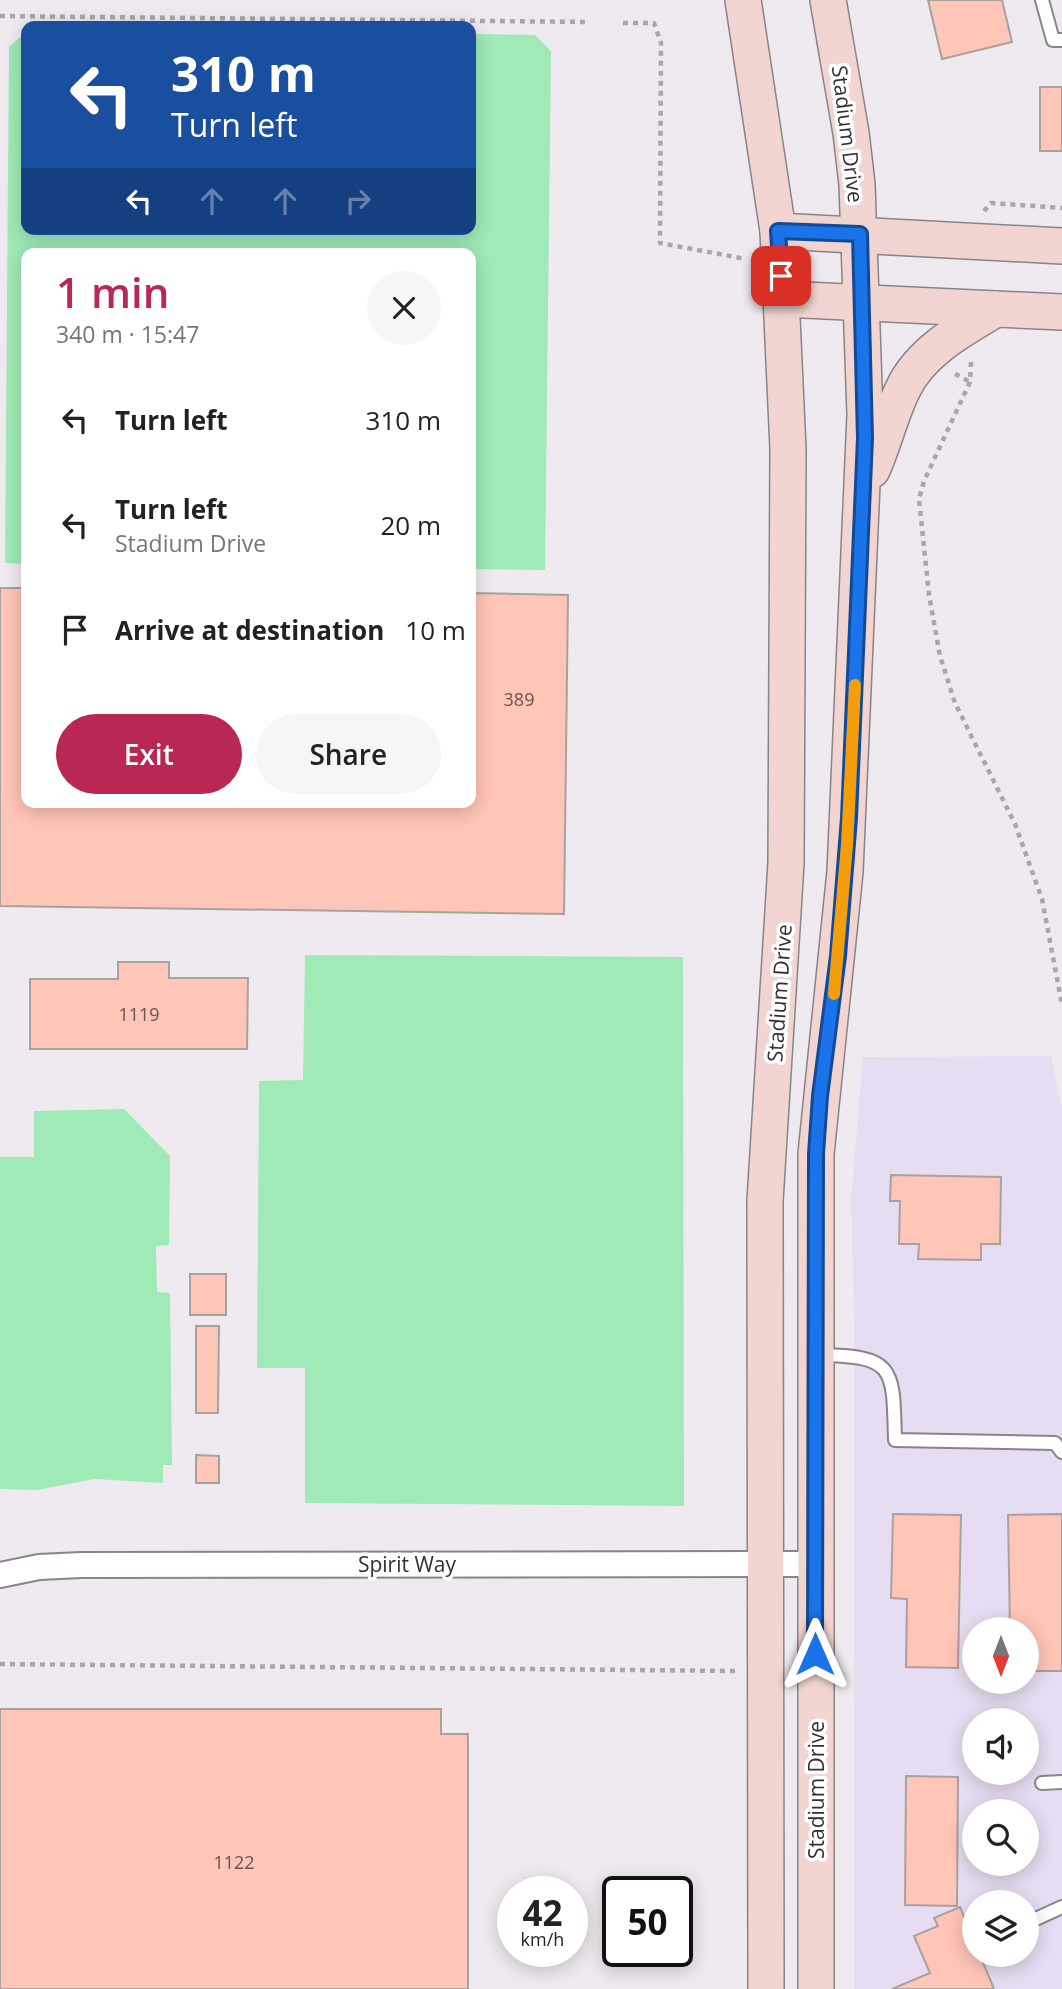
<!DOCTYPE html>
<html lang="en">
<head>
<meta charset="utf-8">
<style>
  body { margin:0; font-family:"Open Sans",sans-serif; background:#f6f6f6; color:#222; height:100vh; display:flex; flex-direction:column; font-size:26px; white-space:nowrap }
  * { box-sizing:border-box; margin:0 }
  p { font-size:23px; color:#767676 }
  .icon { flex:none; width:38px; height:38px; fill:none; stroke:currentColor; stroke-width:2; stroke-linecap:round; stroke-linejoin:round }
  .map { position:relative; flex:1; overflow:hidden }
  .details { position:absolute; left:21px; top:248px; width:455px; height:560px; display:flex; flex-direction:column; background:#fff; border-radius:14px; box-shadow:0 4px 18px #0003 }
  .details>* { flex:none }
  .hud { position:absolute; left:21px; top:21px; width:455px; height:214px; border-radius:14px; box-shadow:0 4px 18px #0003; background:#1a4fa0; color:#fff; overflow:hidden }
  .needle { width:46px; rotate:180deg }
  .fabs { position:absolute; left:962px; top:1617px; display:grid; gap:14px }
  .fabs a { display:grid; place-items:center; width:77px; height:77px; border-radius:50%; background:#fff; box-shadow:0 4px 18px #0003; font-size:35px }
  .speed { position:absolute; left:497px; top:1876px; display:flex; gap:14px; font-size:35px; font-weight:700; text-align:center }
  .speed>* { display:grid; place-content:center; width:91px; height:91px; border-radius:50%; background:#fff; box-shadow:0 4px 18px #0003; line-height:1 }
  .speed small { font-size:18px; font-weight:400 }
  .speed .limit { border:4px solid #111; border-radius:10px; background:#fff; color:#111 }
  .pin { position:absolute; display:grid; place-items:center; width:60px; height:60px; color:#fff; margin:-30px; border-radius:14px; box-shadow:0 4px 10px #0006 }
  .me { position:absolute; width:77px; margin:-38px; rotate:0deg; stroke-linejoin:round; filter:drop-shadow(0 0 5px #0008) }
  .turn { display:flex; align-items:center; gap:24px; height:147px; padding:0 35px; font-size:32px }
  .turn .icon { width:91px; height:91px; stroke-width:2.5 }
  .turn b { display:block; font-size:49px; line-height:60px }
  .lanes { display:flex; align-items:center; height:66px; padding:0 35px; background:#0003; justify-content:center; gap:35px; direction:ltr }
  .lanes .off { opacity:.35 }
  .round { display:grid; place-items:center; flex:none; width:74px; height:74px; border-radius:37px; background:#f6f6f6 }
  .overview { display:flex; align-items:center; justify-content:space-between; height:119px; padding:0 35px }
  h1 { font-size:42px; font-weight:600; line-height:52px; color:#b82853 }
  .primary-button { display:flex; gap:14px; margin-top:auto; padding:14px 35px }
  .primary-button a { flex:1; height:80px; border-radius:42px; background:#b82853; color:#fff; font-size:28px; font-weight:600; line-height:80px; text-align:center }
  .primary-button a+a { background:#f6f6f6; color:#222 }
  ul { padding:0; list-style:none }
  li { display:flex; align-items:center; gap:21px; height:105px; padding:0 35px }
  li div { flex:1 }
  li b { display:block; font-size:26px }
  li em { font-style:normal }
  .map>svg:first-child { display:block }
</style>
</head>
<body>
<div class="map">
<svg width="1062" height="1989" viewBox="0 0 1062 1989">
  <rect width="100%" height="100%" fill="#efeaef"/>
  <!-- commercial -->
  <path fill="#e7ddf2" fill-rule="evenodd" d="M 1051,1056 L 1062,1108 L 1062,1989 L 854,1989 L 854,1315 L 851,1199 L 863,1057 ZM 975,1629 L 1027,1629 L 1027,1682 L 975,1682 ZM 975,1720 L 1027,1720 L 1027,1773 L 975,1773 ZM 975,1811 L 1027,1811 L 1027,1864 L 975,1864 ZM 975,1902 L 1027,1902 L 1027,1955 L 975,1955 Z"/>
  <!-- green -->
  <g fill="#a0eab7">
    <polygon points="26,32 26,229 471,229 471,34 535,35 551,51 545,570 471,569 471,254 26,254 26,564 5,563 9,47"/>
    <polygon points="305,955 683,957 684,1506 305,1503 305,1368 257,1368 259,1081 303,1080"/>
    <polygon points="124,1109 170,1156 169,1245 156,1246 157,1292 170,1293 172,1465 163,1465 163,1483 94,1479 37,1490 0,1489 0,1157 34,1157 34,1111"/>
  </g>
  <!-- building -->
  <g fill="#ffc5b7" stroke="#a9a19f" stroke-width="2">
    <polygon points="928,0 1002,0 1012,42 942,59"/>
    <rect x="1040" y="87" width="22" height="64"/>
    <polygon points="0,588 26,588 26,803 471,803 471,593 568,595 564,914 0,906"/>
    <polygon points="118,962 169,962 169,978 248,978 247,1049 30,1049 30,979 118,979"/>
    <polygon points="891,1175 1001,1177 1000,1244 981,1244 981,1260 918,1259 919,1244 899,1244 900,1201 890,1201"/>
    <rect x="190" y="1274" width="36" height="41"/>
    <polygon points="196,1326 219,1326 218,1413 196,1413"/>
    <polygon points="196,1455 219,1456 219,1483 196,1483"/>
    <polygon points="893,1514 961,1515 958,1668 906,1667 907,1599 891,1598"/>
    <polygon points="1062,1514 1062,1671 1027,1671 1027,1629 1010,1629 1008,1515"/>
    <polygon points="0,1709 441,1709 441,1734 468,1734 468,1989 0,1989"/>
    <polygon points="906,1776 958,1777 957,1906 905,1905"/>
    <polygon points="960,1907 975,1942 975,1955 980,1955 994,1989 892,1989 930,1973 914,1936 938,1926 934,1918"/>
  </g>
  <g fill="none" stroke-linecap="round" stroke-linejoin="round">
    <!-- lane casing -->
    <g stroke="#898489" stroke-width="16">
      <g id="lane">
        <polyline points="1042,0 1053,40 1062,40"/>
        <path d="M 819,1355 C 896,1356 893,1368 895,1440 L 1055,1443 L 1062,1452"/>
        <polyline points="1042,1783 1062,1782"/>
        <polyline points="1027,1923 1062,1907"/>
      </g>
    </g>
    <!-- street casing -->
    <g stroke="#898489" stroke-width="28">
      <polyline id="street" points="0,1575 39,1567 81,1565 815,1564"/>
    </g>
    <!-- secondary casing -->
    <g stroke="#898489" stroke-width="38">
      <g id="secondary">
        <polyline points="743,0 778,231 788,449 786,863 765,1201 766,1989"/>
        <polyline points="778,231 1062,246"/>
        <polyline points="783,299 1062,312"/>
        <path d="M 872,470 C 884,444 890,415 903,389 C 920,352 962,329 996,309"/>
        <polyline points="816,1989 816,1154 845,872 865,415 857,184 851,133 828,0"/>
      </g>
    </g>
    <!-- path -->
    <g stroke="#aaa6aa" stroke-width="4.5" stroke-dasharray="5 5" stroke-linecap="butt">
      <polyline points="0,16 589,22"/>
      <polyline points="623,23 654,23 661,43 660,243 746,259"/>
      <polyline points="984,211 991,203 1062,208"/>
      <polyline points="971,362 970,382 924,481 919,499 929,595 940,656 955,703 1015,824 1042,899 1062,1005"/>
      <polyline points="955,374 970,382"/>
      <polyline points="0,1664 736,1671"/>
    </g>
    <!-- lane -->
    <use href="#lane" stroke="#fff" stroke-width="12"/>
    <!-- street -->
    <use href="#street" stroke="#fff" stroke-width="24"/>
    <!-- secondary -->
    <use href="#secondary" stroke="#f2d5d1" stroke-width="35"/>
  </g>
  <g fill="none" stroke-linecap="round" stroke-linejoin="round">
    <!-- route casing -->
    <g stroke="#114b97" stroke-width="18">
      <polyline id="route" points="781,276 778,231 860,234 865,438 849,818 838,956 820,1096 816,1154 815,1654"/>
    </g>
    <!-- route -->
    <use href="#route" stroke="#1a73e8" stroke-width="12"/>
    <!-- slow -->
    <polyline stroke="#f59e0b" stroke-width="12" points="834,994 847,845 855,685"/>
  </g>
  <g text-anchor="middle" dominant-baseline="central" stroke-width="7" stroke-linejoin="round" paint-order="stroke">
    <!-- number labels -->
    <g font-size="18" fill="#645452">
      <text x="519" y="699">389</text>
      <text x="139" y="1014">1119</text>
      <text x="234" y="1862">1122</text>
    </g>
    <!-- street labels -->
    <g font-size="21" fill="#312f31" stroke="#fff">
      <text transform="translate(848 134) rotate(83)">Stadium Drive</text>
      <text transform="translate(779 993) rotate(-86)">Stadium Drive</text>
      <text x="407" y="1564">Spirit Way</text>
      <text transform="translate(816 1790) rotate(-90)">Stadium Drive</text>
    </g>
  </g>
</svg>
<div class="fabs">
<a><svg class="needle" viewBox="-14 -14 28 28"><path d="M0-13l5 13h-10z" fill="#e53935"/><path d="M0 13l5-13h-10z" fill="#767676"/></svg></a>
<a><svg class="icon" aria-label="sound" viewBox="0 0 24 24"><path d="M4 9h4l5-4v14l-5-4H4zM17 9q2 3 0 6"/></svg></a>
<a><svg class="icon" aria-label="search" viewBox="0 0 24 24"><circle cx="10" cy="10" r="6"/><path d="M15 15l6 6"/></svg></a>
<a><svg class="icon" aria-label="layers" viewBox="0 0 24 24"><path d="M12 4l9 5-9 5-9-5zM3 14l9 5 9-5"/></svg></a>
</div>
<div class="speed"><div>42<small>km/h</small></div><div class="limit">50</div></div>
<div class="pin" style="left:781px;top:276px;background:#d93025"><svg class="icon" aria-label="arrive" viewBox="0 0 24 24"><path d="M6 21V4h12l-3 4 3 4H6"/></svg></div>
<svg class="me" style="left:815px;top:1654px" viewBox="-20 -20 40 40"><path d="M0-17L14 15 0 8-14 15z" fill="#1a73e8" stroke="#fff" stroke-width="4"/></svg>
<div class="hud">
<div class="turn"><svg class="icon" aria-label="left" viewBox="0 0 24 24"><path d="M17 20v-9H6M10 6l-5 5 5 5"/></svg><div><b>310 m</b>Turn left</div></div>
<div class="lanes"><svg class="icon" aria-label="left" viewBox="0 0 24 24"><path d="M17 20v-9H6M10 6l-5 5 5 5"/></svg><svg class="icon off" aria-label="ahead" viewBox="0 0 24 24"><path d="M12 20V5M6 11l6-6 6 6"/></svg><svg class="icon off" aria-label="ahead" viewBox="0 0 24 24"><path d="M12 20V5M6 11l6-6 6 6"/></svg><svg class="icon off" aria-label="right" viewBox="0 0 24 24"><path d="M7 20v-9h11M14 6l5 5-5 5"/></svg></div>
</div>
<section class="details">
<div class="overview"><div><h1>1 min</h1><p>340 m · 15:47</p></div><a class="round"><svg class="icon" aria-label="close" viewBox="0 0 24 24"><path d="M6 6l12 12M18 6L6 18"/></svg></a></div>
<ul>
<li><svg class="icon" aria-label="left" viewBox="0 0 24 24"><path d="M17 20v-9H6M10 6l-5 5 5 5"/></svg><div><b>Turn left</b></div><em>310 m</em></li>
<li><svg class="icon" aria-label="left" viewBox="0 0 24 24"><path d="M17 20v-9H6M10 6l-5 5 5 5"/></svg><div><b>Turn left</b><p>Stadium Drive</p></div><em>20 m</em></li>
<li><svg class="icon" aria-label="arrive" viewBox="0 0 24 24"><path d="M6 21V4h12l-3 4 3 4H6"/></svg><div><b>Arrive at destination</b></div><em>10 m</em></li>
</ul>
<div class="primary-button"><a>Exit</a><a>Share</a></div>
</section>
</div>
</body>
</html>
